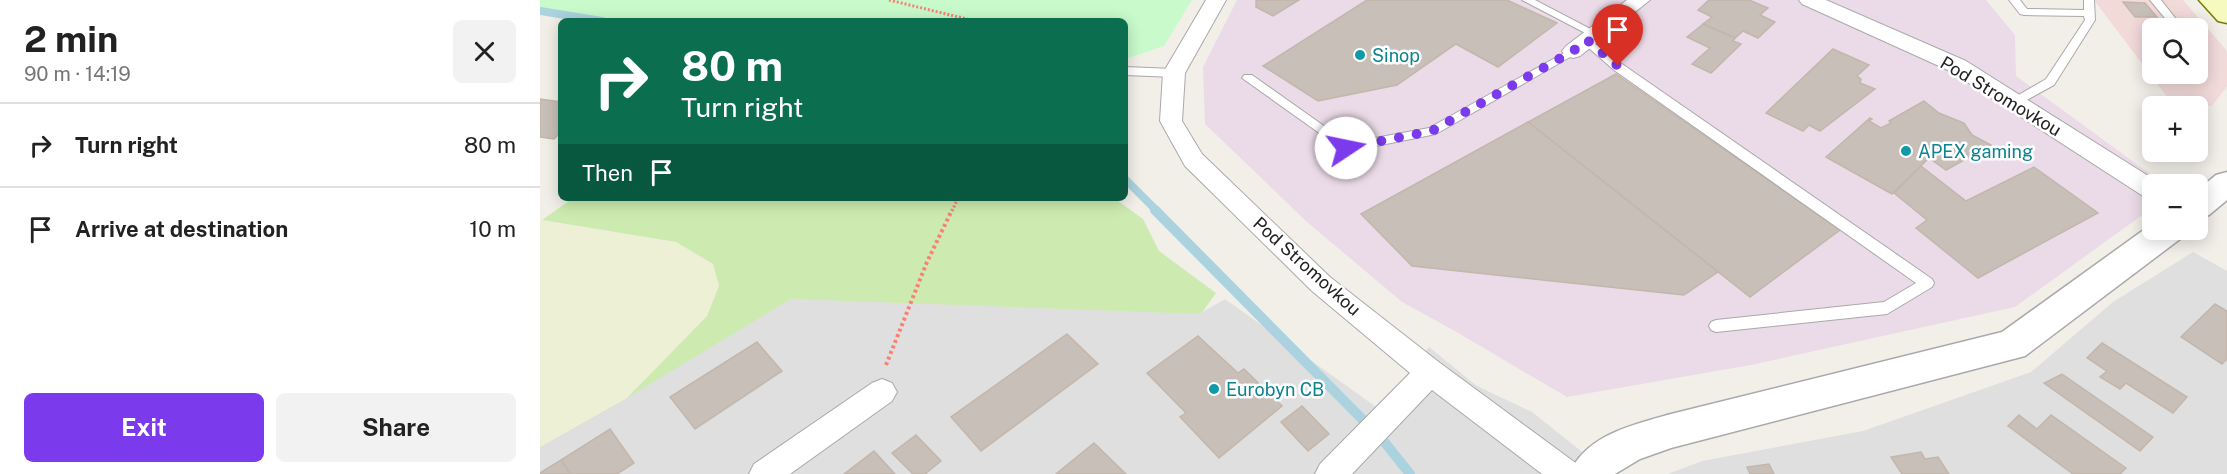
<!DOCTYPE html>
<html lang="en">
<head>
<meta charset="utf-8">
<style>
  body { margin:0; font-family:"Public Sans",sans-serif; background:#f2f2f2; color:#222; height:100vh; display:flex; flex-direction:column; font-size:22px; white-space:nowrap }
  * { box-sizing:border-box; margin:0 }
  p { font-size:20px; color:#767676 }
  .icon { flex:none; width:33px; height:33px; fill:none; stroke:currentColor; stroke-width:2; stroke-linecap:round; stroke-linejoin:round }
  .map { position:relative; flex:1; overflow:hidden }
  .side { display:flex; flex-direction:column; background:#fff; width:540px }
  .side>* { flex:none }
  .top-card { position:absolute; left:18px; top:18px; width:570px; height:183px; border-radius:9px; box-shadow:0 3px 15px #0003; background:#0b6e4f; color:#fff; overflow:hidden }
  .buttons { position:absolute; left:1602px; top:18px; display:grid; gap:12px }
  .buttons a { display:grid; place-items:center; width:66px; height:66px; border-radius:9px; background:#fff; box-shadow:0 3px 15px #0003; font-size:30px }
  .pin { position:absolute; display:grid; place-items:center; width:51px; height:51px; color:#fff; margin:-62px -26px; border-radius:50% 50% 50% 0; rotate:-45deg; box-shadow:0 0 6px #0007 }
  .pin .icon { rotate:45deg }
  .me { position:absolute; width:66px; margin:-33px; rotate:79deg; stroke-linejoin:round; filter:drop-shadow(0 0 4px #0008) }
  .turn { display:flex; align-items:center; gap:21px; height:126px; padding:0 24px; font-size:27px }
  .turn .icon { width:78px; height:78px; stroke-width:2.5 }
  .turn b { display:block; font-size:42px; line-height:51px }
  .then { display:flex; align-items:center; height:57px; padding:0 24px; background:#0003; gap:12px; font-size:22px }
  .round { display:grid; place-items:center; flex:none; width:63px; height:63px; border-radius:9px; background:#f2f2f2 }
  .head { display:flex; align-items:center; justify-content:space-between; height:102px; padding:0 24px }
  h1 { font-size:36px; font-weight:700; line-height:45px }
  .primary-button { display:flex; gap:12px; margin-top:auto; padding:12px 24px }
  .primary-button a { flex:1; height:69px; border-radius:9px; background:#7c3aed; color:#fff; font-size:24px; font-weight:700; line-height:69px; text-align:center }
  .primary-button a+a { background:#f2f2f2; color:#222 }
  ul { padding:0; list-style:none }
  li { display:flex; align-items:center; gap:18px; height:84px; padding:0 24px; border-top:2px solid #e0e0e0 }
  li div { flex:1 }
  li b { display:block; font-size:22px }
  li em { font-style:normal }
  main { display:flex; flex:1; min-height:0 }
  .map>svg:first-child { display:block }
</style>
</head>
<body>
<main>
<section class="side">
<div class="head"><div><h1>2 min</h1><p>90 m · 14:19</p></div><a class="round"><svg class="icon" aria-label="close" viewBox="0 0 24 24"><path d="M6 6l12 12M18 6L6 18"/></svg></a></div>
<ul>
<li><svg class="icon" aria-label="right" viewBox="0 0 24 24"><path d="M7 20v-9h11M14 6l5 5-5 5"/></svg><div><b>Turn right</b></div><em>80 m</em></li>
<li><svg class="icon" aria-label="arrive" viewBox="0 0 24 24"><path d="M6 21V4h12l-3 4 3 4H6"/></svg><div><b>Arrive at destination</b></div><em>10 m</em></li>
</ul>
<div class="primary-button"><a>Exit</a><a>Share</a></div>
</section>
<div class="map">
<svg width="1687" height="474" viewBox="0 0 1687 474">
  <rect width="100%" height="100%" fill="#f2efe9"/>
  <!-- residential -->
  <g fill="#e0dfdf">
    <polygon points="1653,252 1687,271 1687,474 1128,474 1162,461 1323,431 1491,372 1573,302"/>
    <polygon points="251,297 661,313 685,299 839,409 889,347 937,386 992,412 1070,474 0,474 0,438"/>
  </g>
  <!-- commercial -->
  <path fill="#f2dad9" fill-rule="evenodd" d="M 1554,0 L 1643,0 L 1687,51 L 1687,86 L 1672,106 L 1634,106 ZM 1612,28 L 1658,28 L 1658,74 L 1612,74 Z"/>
  <!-- industrial -->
  <polygon fill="#ebdbe8" points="697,0 1446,0 1475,35 1476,76 1624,184 1612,184 1612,208 1475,307 1211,365 1027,397 913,330 862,302 767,222 665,124 663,67"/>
  <!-- farmland -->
  <polygon fill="#eef0d5" points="0,220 136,242 173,264 179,286 167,316 87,398 0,447"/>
  <!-- grass -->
  <polygon fill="#cdebb0" points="33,198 574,198 603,219 619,251 676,293 661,314 251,299 87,398 167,316 179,286 173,264 136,242 2,220"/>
  <!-- park -->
  <polygon fill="#c8facc" points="0,0 652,0 624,46 585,59 585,21 48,21 0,11"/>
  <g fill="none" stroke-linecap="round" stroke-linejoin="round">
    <!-- stream-far1 -->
    <g stroke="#aad3df" stroke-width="8">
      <polyline points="0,11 62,21"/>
      <polyline points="585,179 617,211"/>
    </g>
    <!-- stream -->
    <g stroke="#aad3df" stroke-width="10">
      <polyline points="615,210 828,425"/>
      <polyline points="842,439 870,474"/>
    </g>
  </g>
  <!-- building -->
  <g fill="#c7bfb8" stroke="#c4b6ab" stroke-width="1.5">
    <polygon points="716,0 759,0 733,16 716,7"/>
    <polygon points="827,0 967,0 1017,23 958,67 916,44 857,85 778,101 723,66"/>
    <polygon points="1169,0 1209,0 1228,8 1220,15 1235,22 1218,38 1203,31 1195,38 1163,24 1172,17 1158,10"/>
    <polygon points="1583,2 1605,3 1617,17 1595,17"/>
    <polygon points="1163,24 1195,38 1193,41 1201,44 1171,73 1152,64 1170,48 1147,37"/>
    <polygon points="1293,49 1329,65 1317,76 1321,79 1320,83 1335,89 1280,131 1269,125 1263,131 1226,113"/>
    <polygon points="1076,74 1300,230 1210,297 988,122"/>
    <polygon points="0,99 21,102 21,132 14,139 0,137"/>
    <polygon points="1384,101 1399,113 1424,123 1432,135 1451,145 1406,170 1389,158 1352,194 1286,157 1330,118 1332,119 1329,121 1341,128 1351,123 1349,121"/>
    <polygon points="988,122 1178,272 1144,295 872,266 821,214"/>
    <polygon points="1381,166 1426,201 1494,167 1558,213 1438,278 1376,228 1387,220 1354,193"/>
    <polygon points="1675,304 1687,311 1687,359 1682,364 1641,337"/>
    <polygon points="527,334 558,364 441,451 411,417"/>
    <polygon points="658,336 698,373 704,369 742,406 679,458 640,417 646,413 607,373"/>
    <polygon points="217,342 242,371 155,429 130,397"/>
    <polygon points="1562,343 1647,397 1633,413 1586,383 1580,389 1560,377 1567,371 1547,358"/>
    <polygon points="1522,374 1613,437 1600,451 1504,383"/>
    <polygon points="762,406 789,434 768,451 741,422"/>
    <polygon points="1479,415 1497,429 1511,415 1586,468 1580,474 1533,474 1468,426"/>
    <polygon points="70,429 94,463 77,474 30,474 21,460"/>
    <polygon points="376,435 401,461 385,474 373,474 352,453"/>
    <polygon points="554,443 586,474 516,474"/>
    <polygon points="334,451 355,474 304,474"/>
    <polygon points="1381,452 1385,459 1398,457 1409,474 1362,474 1351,457"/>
    <polygon points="21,460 30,474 0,474 0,473"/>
    <polygon points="1229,464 1234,474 1210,474 1207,467"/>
  </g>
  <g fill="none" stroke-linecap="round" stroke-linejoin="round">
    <!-- service casing -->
    <g stroke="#a9a9a9" stroke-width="2">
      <g id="service">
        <polygon points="982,0 995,0 1060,34 1059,36 1051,36"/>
        <polygon points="1469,0 1480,0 1487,9 1544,10 1544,0 1554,0 1555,20 1514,85 1474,107 1470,106 1468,103 1470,100 1506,79 1545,20 1544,16 1484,15 1480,14"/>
        <polygon points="1610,0 1621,0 1643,28 1633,28"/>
        <polygon points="1047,38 1082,64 1392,279 1394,283 1392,287 1347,314 1176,332 1171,330 1169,326 1171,322 1176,320 1344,302 1376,283 1074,70 1043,43 1043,39"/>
        <polygon points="1033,48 1039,51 1037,53 896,134 806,152 702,78 704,75 712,75 808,143 889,128"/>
        <polygon points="585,67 634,69 640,73 634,77 585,75"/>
        <polygon points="1638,74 1648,74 1645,83 1637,83 1635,80"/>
      </g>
    </g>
    <!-- minor casing -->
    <g stroke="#a9a9a9" stroke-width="2">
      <g id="minor">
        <polygon points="666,0 686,0 645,73 642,121 662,154 790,277 900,363 1037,464 1042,474 1002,474 892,390 812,474 775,474 780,464 870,373 772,291 645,166 620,121 623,73"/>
        <polygon points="1087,0 1110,0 1040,56 1033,58 1026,56 1022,51 1026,46"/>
        <polygon points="1259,0 1286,0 1426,61 1621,184 1612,184 1612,199 1603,196 1410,71 1262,4"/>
        <polygon points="342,379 352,383 357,392 352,401 250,474 209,474 214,464 332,383"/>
      </g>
    </g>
    <!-- tertiary casing -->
    <g stroke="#a9a9a9" stroke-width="3">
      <g id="tertiary">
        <polygon points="1687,172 1687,200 1669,215 1658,219 1658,190 1676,175"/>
        <path d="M 1612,224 L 1612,230 L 1644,230 L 1640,239 L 1485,356 L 1131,448 L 1100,459 L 1075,474 L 1029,474 C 1047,434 1093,425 1131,414 L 1462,332 Z"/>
      </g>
    </g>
    <!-- secondary casing -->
    <g stroke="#707d05" stroke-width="3">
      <polygon id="secondary" points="1659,0 1687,0 1687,23 1678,21"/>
    </g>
    <!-- path-far1 -->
    <g stroke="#fa8072" stroke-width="3" stroke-dasharray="2 2" stroke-linecap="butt">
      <polyline points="349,0 435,21"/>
      <polyline points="412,211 418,198"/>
    </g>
    <!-- path -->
    <polyline stroke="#fa8072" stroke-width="4" stroke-dasharray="3 3" stroke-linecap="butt" points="346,365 387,262 412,210"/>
    <!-- service -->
    <use href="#service" fill="#fff" fill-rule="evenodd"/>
    <!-- minor -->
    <use href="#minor" fill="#fff" fill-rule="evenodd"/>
    <!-- tertiary -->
    <use href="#tertiary" fill="#fff" fill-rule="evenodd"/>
    <!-- secondary -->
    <use href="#secondary" fill="#f7fabf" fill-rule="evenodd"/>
  </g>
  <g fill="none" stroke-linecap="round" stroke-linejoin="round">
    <!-- route -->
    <polyline stroke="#7c3aed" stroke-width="10" stroke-dasharray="0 18" points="806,148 892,131 1033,51 1047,40 1078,66"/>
  </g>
  <!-- markers -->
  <g fill="#0f9aa8" stroke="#fff" stroke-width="2">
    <circle cx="820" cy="55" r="6"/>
    <circle cx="1366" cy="151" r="6"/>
    <circle cx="674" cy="389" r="6"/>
  </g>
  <g text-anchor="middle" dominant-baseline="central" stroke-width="5" stroke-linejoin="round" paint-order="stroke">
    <!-- culture labels -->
    <g font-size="18" fill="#0d838f" stroke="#fff" text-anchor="start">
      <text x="832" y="55">Sinop</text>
      <text x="1378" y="151">APEX gaming</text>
      <text x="686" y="389">Eurobyn CB</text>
    </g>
    <!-- street labels -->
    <g font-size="18" fill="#222" stroke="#fff">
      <text transform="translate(1461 96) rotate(31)">Pod Stromovkou</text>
      <text transform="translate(767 266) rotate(42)">Pod Stromovkou</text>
    </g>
  </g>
</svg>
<div class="buttons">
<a><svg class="icon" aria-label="search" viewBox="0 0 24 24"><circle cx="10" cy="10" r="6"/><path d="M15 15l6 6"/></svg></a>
<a>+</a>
<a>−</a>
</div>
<div class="pin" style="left:1078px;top:66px;background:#d93025"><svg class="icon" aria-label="arrive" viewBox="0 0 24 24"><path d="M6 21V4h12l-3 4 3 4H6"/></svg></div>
<svg class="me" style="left:806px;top:148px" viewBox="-20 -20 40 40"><circle r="19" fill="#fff"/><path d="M0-13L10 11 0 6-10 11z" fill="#7c3aed"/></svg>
<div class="top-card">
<div class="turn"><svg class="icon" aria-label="right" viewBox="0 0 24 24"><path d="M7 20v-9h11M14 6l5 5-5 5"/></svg><div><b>80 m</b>Turn right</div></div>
<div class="then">Then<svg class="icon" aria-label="arrive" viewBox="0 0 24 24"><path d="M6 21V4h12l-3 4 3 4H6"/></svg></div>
</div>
</div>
</main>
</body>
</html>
